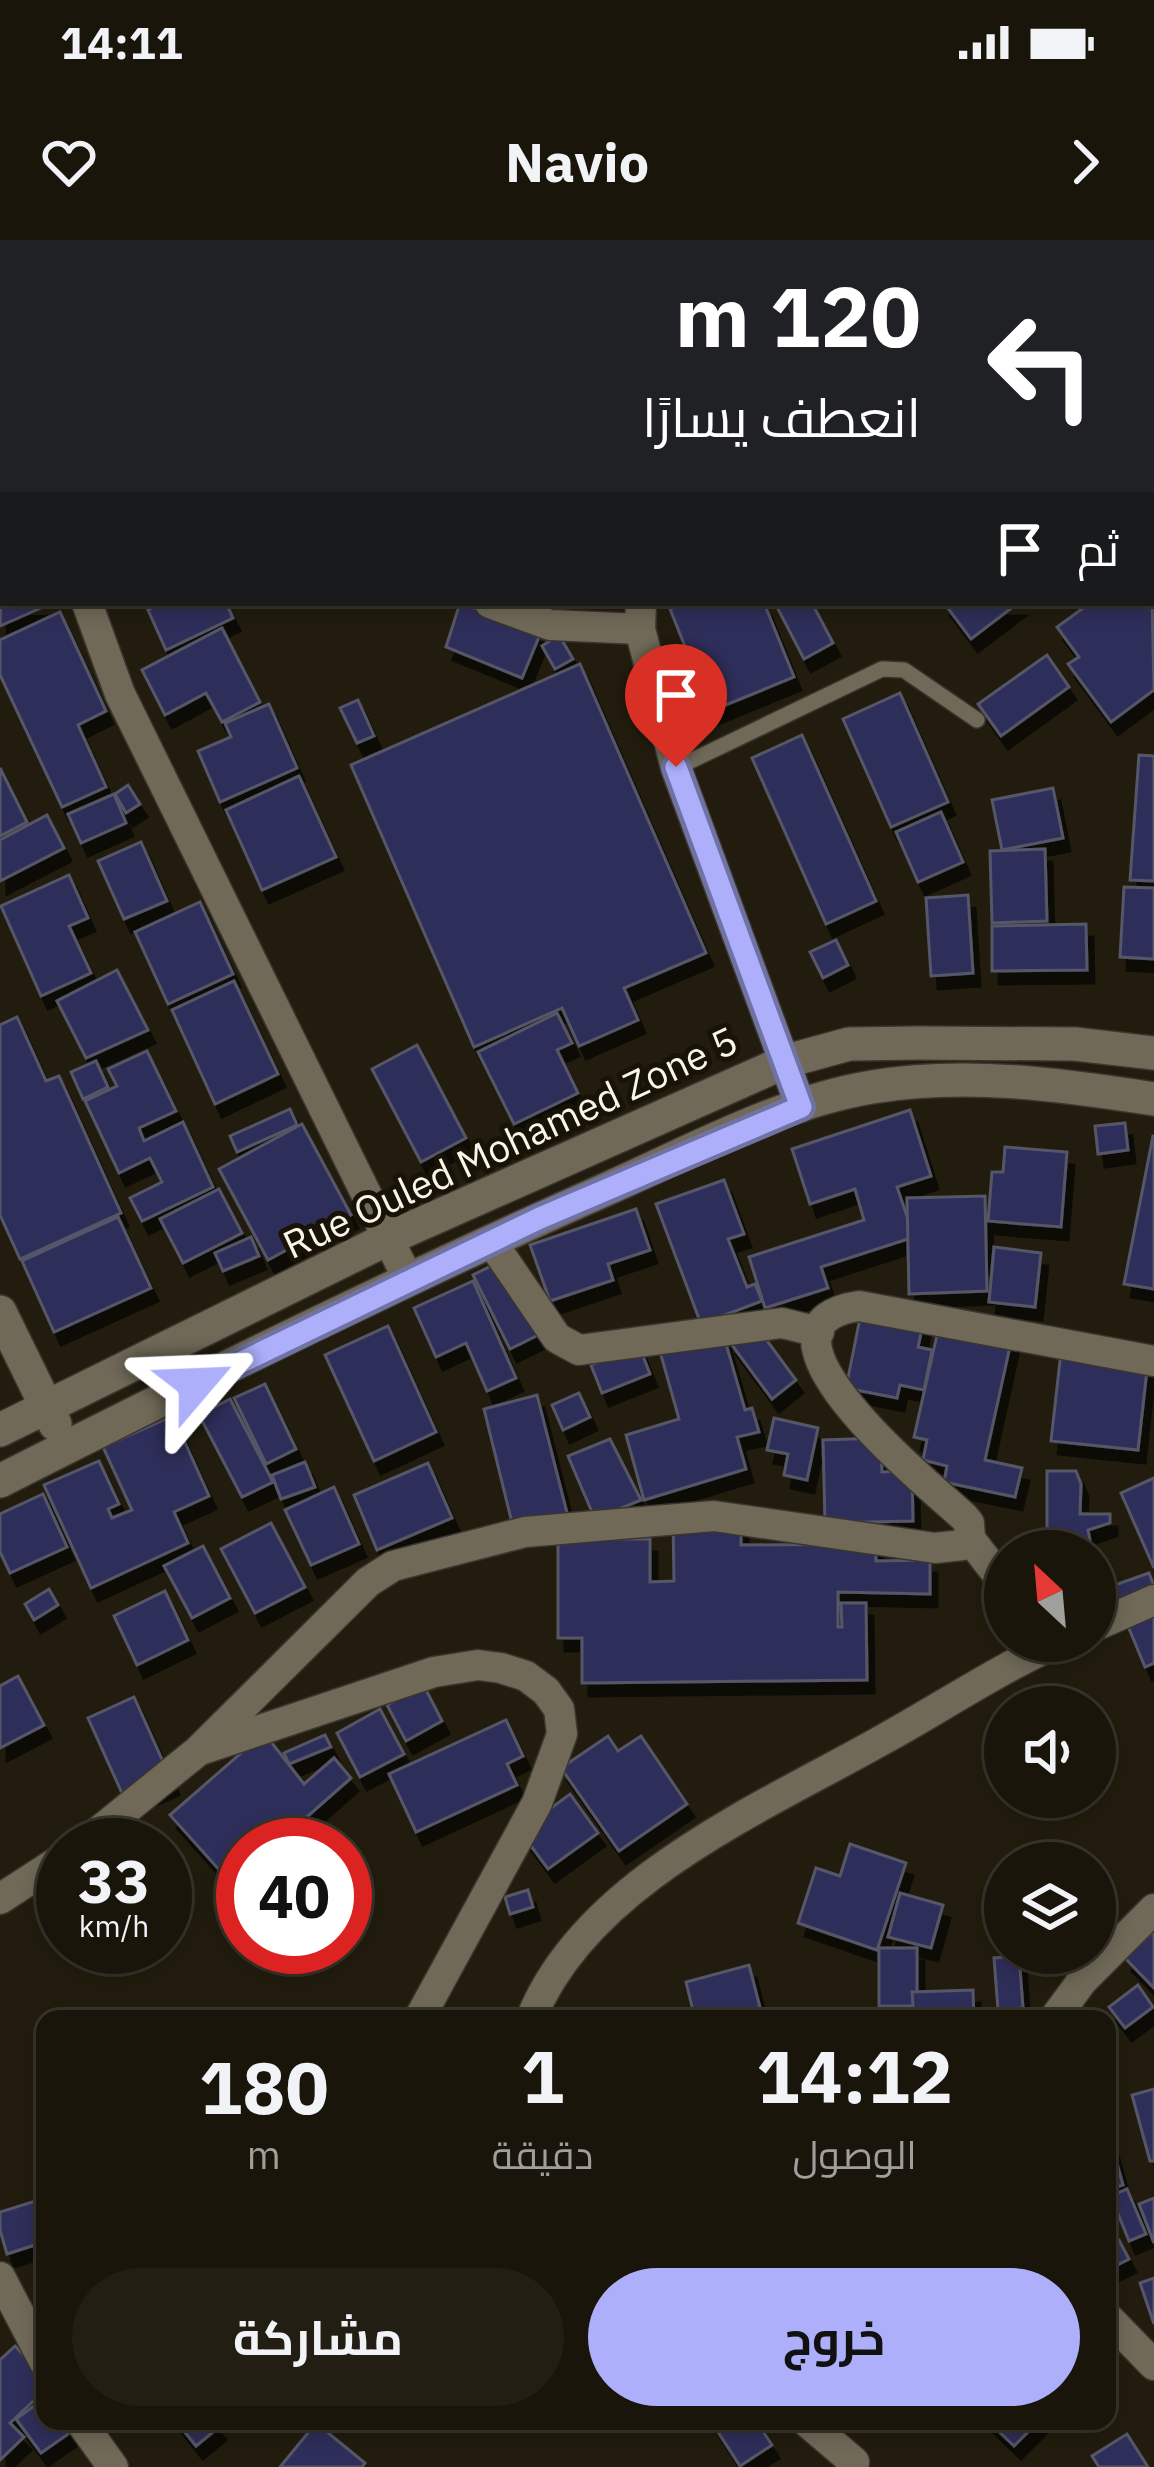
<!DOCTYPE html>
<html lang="ar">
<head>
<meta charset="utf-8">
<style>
  body { margin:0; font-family:"IBM Plex Sans",Cairo,sans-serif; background:#221e13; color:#f1f3f6; direction:rtl; height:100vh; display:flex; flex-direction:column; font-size:45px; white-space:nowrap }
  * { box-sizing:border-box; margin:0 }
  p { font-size:39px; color:#9f9f9c }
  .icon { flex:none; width:66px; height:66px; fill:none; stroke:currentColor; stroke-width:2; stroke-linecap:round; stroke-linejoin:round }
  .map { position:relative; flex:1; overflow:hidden; direction:ltr }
  .side { position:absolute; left:36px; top:1770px; width:1080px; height:420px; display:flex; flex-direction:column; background:#19150a; border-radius:24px; box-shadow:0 6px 18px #0003,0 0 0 3px #37342b; direction:rtl }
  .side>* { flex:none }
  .hud { position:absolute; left:0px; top:0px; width:1155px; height:366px; box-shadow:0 6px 18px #0003,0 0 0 3px #37342b; direction:rtl; background:#202124; color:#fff; overflow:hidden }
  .needle { width:78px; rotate:334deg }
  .controls { position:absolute; left:984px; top:1290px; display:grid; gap:24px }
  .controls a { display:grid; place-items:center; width:132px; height:132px; border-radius:50%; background:#19150a; box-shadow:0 6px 18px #0003,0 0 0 3px #37342b; font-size:60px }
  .speed { position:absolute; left:36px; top:1578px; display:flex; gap:24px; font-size:60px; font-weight:700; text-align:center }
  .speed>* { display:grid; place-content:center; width:156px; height:156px; border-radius:50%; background:#19150a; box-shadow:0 6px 18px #0003,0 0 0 3px #37342b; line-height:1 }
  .speed small { font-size:30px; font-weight:400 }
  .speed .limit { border:18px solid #d22; background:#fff; color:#111 }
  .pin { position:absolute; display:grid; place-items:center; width:102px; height:102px; color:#fff; margin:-123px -51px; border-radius:50% 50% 50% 0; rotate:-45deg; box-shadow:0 0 12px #0007 }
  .pin .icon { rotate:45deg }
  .me { position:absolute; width:132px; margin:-66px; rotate:64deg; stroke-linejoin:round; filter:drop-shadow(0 0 9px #0008) }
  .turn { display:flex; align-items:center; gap:42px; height:252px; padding:0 36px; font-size:54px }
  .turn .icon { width:156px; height:156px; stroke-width:2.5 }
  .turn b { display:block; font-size:84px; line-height:102px }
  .then { display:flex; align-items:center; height:114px; padding:0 36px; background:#0003; gap:24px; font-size:45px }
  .eta { display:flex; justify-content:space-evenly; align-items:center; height:204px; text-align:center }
  .eta b { font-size:72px; font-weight:700; line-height:84px }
  .button { display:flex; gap:24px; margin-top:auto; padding:24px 36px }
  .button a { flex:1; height:138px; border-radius:72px; background:#adaffb; color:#111; font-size:48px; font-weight:700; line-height:138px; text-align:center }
  .button a+a { background:#221e13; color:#f1f3f6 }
  .status { display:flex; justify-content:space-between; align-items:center; height:84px; padding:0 60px; background:#19150a; direction:ltr }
  .status svg { height:33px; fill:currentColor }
  header { display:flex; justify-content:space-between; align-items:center; height:156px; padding:0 36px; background:#19150a; font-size:54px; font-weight:700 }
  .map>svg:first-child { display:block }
</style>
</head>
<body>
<div class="status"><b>14:11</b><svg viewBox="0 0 49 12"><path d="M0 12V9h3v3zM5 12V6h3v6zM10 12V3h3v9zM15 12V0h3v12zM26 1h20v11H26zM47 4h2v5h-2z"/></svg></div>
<header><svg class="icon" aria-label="forward" viewBox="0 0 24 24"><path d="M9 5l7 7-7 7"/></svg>Navio<svg class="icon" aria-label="heart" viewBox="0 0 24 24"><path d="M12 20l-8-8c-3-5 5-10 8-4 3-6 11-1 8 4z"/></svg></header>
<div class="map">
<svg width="1154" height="2227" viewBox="0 0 1154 2227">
  <defs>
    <filter id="shadow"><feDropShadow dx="7" dy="13" stdDeviation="0" flood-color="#0009"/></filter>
  </defs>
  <rect width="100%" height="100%" fill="#211c0d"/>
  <!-- building -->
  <g fill="#2f2e5a" stroke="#555667" stroke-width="3" filter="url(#shadow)">
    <polygon points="49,0 112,0 115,3 52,3"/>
    <polygon points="142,0 250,0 251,3 144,3"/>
    <polygon points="739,0 789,0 786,3"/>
    <polygon points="3,36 3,106 0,103"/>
    <polygon points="3,125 3,223 0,220"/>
    <polygon points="3,280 3,363 50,364 0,386"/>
    <polygon points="1152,357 1154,450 1111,482 1068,424 1079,417 1057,387 1090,363 1152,363"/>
    <polygon points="163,363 226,363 233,378 166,410 148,370"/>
    <polygon points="460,363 541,392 522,438 446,407"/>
    <polygon points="685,363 764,363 794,437 711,471 670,369"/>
    <polygon points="784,363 812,363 833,403 804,419 777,367"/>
    <polygon points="944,363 1018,363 971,399"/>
    <polygon points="60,372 106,471 78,485 106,547 62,567 0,435 0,400"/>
    <polygon points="222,388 260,462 222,482 206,453 165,475 142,430"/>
    <polygon points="559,395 573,419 555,429 542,406"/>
    <polygon points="1047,415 1069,447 1001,496 978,464"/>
    <polygon points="580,424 706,713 624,748 638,780 579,806 562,768 474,807 351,525"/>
    <polygon points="900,453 948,562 891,587 843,479"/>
    <polygon points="358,460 374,496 357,503 340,468"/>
    <polygon points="269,464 297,528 220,562 198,511 231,497 225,483"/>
    <polygon points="802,495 876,661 826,684 752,518"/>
    <polygon points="1139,515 1154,516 1154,641 1130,640"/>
    <polygon points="0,528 27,582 0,596"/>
    <polygon points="299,536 336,617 262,650 226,570"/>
    <polygon points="128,545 140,564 126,573 115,554"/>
    <polygon points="1053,548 1063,598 1002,610 992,560"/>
    <polygon points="114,554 126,583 81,603 68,574"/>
    <polygon points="941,572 963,622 918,642 896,592"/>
    <polygon points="47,575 64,608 0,641 0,600"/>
    <polygon points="141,602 167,661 124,679 98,621"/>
    <polygon points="1045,609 1047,681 992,683 990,611"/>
    <polygon points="69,635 88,678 69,686 91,733 41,756 1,666"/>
    <polygon points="1124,647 1154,648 1154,719 1120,717"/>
    <polygon points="968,655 973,733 931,736 926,658"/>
    <polygon points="200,662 233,734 168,764 135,692"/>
    <polygon points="1086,684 1087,730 992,731 992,686"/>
    <polygon points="836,700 848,725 823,738 810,712"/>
    <polygon points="117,730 148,790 86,818 57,761"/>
    <polygon points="234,741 278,834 215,864 172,770"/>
    <polygon points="557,773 572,803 557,810 578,853 514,884 478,812"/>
    <polygon points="17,777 46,841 59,836 121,973 20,1019 0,975 0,785"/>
    <polygon points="417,805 466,898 421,922 372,829"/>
    <polygon points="147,811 176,871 139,888 144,901 183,882 213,947 142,981 130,958 162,942 150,918 119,933 85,861 117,846 108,829"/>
    <polygon points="96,821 108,847 83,859 71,832"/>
    <polygon points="290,869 297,885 237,912 230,896"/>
    <polygon points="910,870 931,936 897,947 914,997 821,1027 828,1048 765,1068 749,1017 864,980 855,949 810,964 792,909"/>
    <polygon points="1125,883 1128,910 1098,914 1095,886"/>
    <polygon points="302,884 351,975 268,1020 219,929"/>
    <polygon points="1153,896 1154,896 1154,1049 1124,1044"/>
    <polygon points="1005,907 1067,912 1061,987 988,981 992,932 1003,932"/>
    <polygon points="724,940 744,994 728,999 747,1047 755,1044 762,1061 701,1084 656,964"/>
    <polygon points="219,949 242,993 183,1023 160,979"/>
    <polygon points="985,956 987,1051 909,1054 907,958"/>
    <polygon points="636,969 650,1010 608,1024 613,1040 550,1061 530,1005"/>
    <polygon points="118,977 151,1048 54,1092 22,1021"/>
    <polygon points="251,997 259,1016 223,1031 215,1013"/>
    <polygon points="994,1007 1041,1013 1035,1067 989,1062"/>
    <polygon points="503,1020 540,1094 510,1109 473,1035"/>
    <polygon points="473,1041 516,1138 487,1151 466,1103 436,1117 414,1068"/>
    <polygon points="863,1063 925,1075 918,1107 932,1110 924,1150 900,1145 897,1158 846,1148"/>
    <polygon points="942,1073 1014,1088 985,1220 1022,1228 1015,1257 944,1242 947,1226 923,1220 927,1200 914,1197"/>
    <polygon points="754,1083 796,1140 772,1159 729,1101"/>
    <polygon points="388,1086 436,1192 374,1221 325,1115"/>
    <polygon points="722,1090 745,1170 752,1168 759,1192 737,1197 746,1229 644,1260 626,1195 679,1179 659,1108"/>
    <polygon points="1062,1103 1149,1112 1138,1210 1051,1201"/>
    <polygon points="639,1106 650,1134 602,1153 591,1125"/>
    <polygon points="265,1144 296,1209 266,1224 234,1158"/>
    <polygon points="579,1153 590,1177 563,1190 552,1165"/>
    <polygon points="537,1155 567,1273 513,1287 484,1169"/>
    <polygon points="230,1159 273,1242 242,1257 199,1175"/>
    <polygon points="173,1176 209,1256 174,1272 188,1303 91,1348 44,1245 99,1221 119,1264 108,1269 112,1278 132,1270 103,1207"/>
    <polygon points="774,1178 818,1188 807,1240 784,1235 788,1214 767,1210"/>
    <polygon points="880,1198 882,1232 912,1231 913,1281 825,1283 823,1200"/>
    <polygon points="610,1199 641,1260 595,1279 568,1216"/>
    <polygon points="305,1222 315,1247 281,1259 272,1235"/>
    <polygon points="428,1223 452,1278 377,1310 354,1255"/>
    <polygon points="1047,1231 1076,1231 1081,1244 1080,1274 1110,1274 1110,1283 1088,1290 1092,1311 1059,1311 1059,1292 1047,1292"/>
    <polygon points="1154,1238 1154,1328 1121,1253"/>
    <polygon points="334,1247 359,1304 311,1325 285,1270"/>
    <polygon points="43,1254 67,1307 10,1333 0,1312 0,1274"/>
    <polygon points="741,1278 741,1305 876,1304 876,1321 930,1320 930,1354 838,1352 838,1387 842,1387 841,1363 866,1363 867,1440 582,1443 582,1398 558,1398 558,1299 650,1299 650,1342 674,1341 673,1279"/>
    <polygon points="271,1283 305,1347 255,1373 221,1309"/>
    <polygon points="203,1306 230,1358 192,1378 164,1326"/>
    <polygon points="1149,1333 1154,1346 1095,1371 1095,1352"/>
    <polygon points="49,1349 58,1365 34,1380 25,1364"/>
    <polygon points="165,1351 188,1400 137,1425 114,1376"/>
    <polygon points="1154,1375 1154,1423 1145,1427 1128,1386"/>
    <polygon points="18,1436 44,1485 0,1508 0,1446"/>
    <polygon points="424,1446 442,1481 406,1501 387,1465"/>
    <polygon points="134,1457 172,1542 126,1562 88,1478"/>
    <polygon points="380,1469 404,1514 360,1537 337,1493"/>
    <polygon points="506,1480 523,1516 507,1524 517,1545 416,1592 389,1534"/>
    <polygon points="264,1493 304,1544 334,1518 351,1538 275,1605 243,1605 243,1633 231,1643 170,1575"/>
    <polygon points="325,1495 331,1507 289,1524 284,1513"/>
    <polygon points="608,1496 618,1511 641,1496 687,1564 619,1611 561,1528"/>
    <polygon points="570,1554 598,1593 548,1629 520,1591"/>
    <polygon points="850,1604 906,1623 877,1710 798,1683 816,1628 840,1636"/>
    <polygon points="528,1650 533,1667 510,1674 505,1657"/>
    <polygon points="900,1653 943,1665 931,1708 888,1697"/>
    <polygon points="1154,1691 1154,1748 1125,1718"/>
    <rect x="879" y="1708" width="38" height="58"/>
    <polygon points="1019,1716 1023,1768 998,1770 994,1718"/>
    <polygon points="749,1725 763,1779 695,1779 686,1742"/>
    <polygon points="1138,1745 1153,1767 1125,1788 1109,1767"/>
    <polygon points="973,1750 974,1779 914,1779 912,1752"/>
    <polygon points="1154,1849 1154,1921 1150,1921 1132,1855"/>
    <polygon points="1107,1888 1123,1945 1107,1950"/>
    <polygon points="1127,1949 1146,1994 1129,2001 1111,1956"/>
    <polygon points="45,1958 45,2027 38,2004 7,2014 0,1990 0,1972"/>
    <polygon points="1154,1958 1154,2003 1139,1964"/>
    <polygon points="1119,2000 1129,2019 1107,2030 1107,2007"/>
    <polygon points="1154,2038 1154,2084 1140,2043"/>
    <polygon points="15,2106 45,2137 45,2150 10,2183 24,2197 0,2220 0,2120"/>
    <polygon points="45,2158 45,2181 78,2181 81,2185 41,2213 16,2179"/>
    <polygon points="176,2181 214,2181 219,2187 196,2206"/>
    <polygon points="711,2181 756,2181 772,2205 740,2226"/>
    <polygon points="988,2181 1039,2181 1014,2206"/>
    <polygon points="316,2183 365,2223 362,2227 280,2227"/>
    <polygon points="1127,2194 1148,2227 1099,2227 1092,2216"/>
  </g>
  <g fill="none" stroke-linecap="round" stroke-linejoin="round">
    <!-- service casing -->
    <g stroke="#3a362f" stroke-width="18">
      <polyline id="service" points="676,528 882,429 904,430 977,480"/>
    </g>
    <!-- minor casing -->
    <g stroke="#3a362f" stroke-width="33">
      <g id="minor">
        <polyline points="350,3 353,0"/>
        <polyline points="1152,217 1154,218"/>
        <polyline points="87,363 120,454 409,1041"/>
        <polyline points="490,363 550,385 640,389"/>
        <polyline points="641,363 640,389 676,528 801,867"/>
        <polyline points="491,1001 557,1098 579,1110 782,1083 819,1092"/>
        <polyline points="970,1299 1005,1344"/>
        <polyline points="1095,1386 1154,1360"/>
        <polyline points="203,1509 434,1432 478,1425 501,1428 526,1436 546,1451 559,1469 562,1494 537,1563 419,1779"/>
        <path d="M 82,1605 L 198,1511 L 368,1342 L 393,1326 L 525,1292 L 714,1276 L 935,1308 L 963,1305 L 970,1299 L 969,1283 L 964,1277 C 933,1248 729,1085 859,1066 L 1154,1121"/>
        <polyline points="0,1659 63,1618"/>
        <path d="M 531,1779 C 585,1642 764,1567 884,1499 C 942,1467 1000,1428 1061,1401"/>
        <polyline points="1054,1779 1082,1741 1154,1669"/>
        <polyline points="0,2037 45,2123"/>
        <polyline points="1107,2077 1154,2125"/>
        <polyline points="80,2181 113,2227"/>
        <polyline points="806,2181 854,2222"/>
      </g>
    </g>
    <!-- tertiary casing -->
    <g stroke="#3a362f" stroke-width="36">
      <g id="tertiary">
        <polyline points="918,0 920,3"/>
        <polyline points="1152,283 1154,285"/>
        <polyline points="0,1072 55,1184"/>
        <polyline points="0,1190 389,998 787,821 849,804 920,803 1075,804 1154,813"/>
        <path d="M 0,1241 C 201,1139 403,1039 609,948 C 692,911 781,862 872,847 C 965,831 1063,845 1154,859"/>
      </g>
    </g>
    <!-- service -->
    <use href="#service" stroke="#706958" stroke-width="15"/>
    <!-- minor -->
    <use href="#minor" stroke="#706958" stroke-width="30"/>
    <!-- tertiary -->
    <use href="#tertiary" stroke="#706958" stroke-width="33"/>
  </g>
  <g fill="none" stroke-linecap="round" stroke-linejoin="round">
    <!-- route casing -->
    <g stroke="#7072a3" stroke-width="30">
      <polyline id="route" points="196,1144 540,978 801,867 676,527"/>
    </g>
    <!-- route -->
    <use href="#route" stroke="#adaffb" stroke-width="21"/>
  </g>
  <g text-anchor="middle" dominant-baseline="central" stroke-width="10" stroke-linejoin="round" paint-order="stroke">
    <!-- street labels -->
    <g font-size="39" fill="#f8f5eb" stroke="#181305">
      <text transform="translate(510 902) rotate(-25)">Rue Ouled Mohamed Zone 5</text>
    </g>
  </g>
</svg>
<div class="controls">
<a><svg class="needle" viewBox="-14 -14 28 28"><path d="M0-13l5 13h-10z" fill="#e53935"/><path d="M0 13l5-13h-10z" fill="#9f9f9c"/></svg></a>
<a><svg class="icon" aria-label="sound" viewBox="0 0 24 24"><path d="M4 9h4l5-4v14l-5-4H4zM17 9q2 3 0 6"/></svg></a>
<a><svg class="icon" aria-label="layers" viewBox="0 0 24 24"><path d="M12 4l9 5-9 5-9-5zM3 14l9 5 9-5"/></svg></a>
</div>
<div class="speed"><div>33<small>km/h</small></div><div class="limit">40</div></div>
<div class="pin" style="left:676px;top:527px;background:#d93025"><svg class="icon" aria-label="arrive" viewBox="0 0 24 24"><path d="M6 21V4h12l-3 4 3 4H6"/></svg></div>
<svg class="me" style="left:196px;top:1144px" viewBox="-20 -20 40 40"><path d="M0-17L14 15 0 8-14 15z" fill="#adaffb" stroke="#fff" stroke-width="4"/></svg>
<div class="hud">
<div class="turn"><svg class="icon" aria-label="left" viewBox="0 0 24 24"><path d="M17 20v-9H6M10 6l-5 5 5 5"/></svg><div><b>120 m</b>انعطف يسارًا</div></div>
<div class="then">ثم<svg class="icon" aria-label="arrive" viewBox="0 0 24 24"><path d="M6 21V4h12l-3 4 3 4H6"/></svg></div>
</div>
<section class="side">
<div class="eta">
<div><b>14:12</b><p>الوصول</p></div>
<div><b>1</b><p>دقيقة</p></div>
<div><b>180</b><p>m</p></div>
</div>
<div class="button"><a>خروج</a><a>مشاركة</a></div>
</section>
</div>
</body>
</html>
